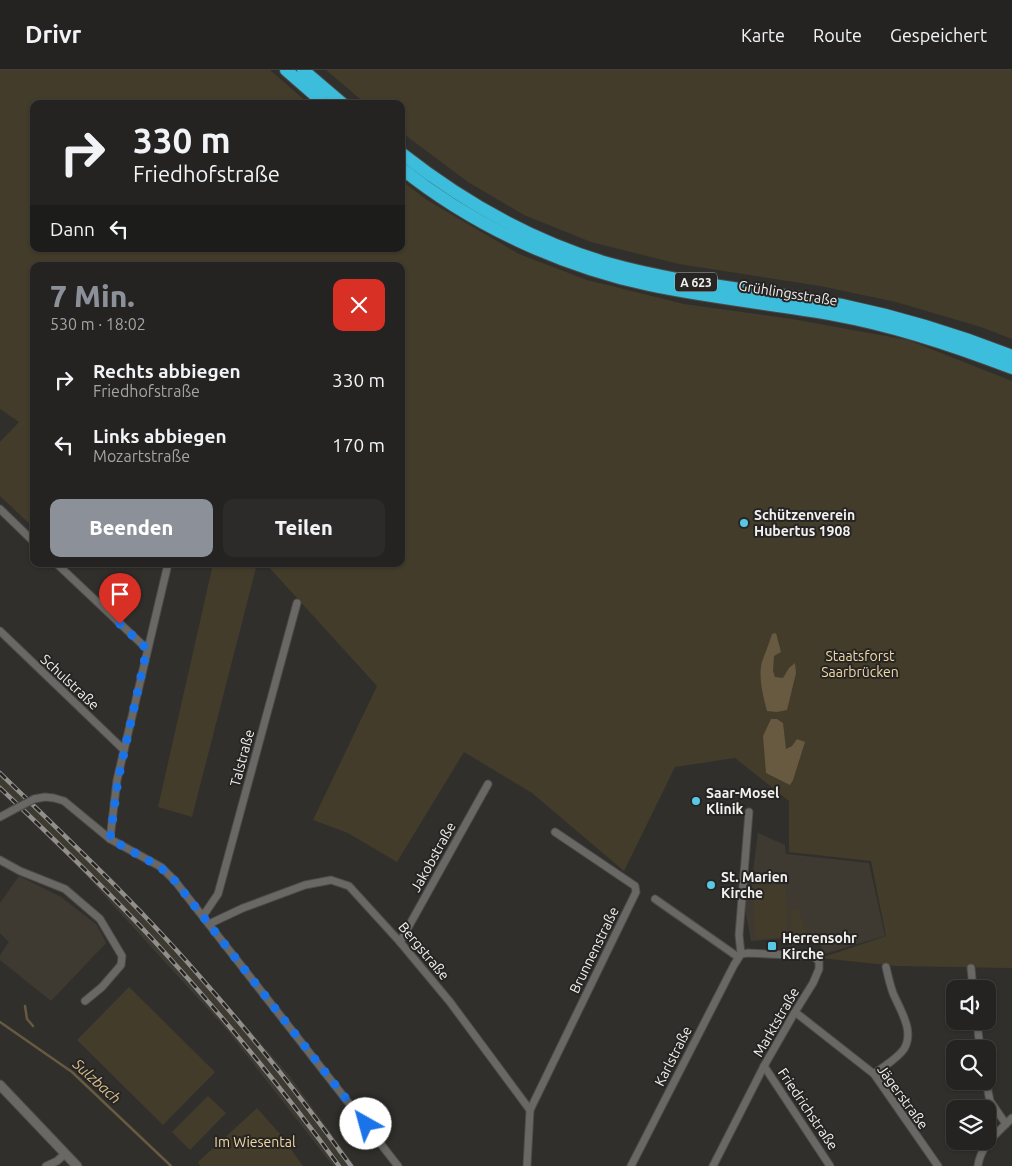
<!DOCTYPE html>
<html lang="de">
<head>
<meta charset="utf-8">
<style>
  body { margin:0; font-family:Ubuntu,sans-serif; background:#2c2b2a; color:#f1f3f6; height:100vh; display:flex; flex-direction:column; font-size:19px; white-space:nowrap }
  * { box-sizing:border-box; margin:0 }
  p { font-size:16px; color:#a3a4a5 }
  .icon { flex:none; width:28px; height:28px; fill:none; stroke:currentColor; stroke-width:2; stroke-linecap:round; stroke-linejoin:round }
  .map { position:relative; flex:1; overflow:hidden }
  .side { position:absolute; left:30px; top:192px; width:375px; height:305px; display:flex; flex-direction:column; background:#242321; border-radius:10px; box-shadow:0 1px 4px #0004,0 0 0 1px #41403f }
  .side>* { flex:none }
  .banner { position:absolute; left:30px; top:30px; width:375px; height:152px; border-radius:10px; box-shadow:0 1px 4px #0004,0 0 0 1px #41403f; background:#242321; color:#f1f3f6; overflow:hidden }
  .buttons { position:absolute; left:946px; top:910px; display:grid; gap:10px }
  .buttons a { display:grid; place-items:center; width:50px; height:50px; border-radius:10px; background:#242321; box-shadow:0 1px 4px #0004,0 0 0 1px #41403f; font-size:25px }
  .pin { position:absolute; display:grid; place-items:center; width:42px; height:42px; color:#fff; margin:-51px -21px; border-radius:50% 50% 50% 0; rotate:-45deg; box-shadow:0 0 5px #0007 }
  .pin .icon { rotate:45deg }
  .me { position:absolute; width:55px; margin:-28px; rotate:322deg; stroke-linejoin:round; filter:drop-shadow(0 0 4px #0008) }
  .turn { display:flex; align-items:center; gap:18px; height:105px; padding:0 20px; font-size:22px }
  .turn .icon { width:65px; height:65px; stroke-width:2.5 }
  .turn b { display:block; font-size:35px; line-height:42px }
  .then { display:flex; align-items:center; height:48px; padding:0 20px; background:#0003; gap:10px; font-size:19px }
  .round { display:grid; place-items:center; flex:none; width:52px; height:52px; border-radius:10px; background:#2c2b2a }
  .headline { display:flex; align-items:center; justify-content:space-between; height:85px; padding:0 20px }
  h1 { font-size:30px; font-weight:800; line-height:38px; color:#8c9099 }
  .primary-button { display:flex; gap:10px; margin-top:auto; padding:10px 20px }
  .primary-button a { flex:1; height:58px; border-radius:10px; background:#8c9099; color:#fff; font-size:20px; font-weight:800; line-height:58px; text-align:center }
  .primary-button a+a { background:#2c2b2a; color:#f1f3f6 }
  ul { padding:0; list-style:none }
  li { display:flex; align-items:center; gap:15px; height:65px; padding:0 20px }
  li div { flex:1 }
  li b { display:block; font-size:19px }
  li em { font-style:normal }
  header { display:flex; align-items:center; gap:30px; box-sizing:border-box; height:70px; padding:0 25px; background:#242321; border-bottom:1px solid #41403f }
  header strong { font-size:24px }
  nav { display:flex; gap:28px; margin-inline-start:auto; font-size:18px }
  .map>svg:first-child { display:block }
</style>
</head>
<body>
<header>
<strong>Drivr</strong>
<nav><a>Karte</a><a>Route</a><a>Gespeichert</a></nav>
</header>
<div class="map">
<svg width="1012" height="1096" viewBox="0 0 1012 1096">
  <rect width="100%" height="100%" fill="#302f2c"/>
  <!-- built -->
  <g fill="#3e3a32">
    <polygon points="0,701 116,812 203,907 288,1004 355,1096 333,1096 227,960 80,799 0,721"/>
    <polygon points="758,763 785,775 786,784 869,793 885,866 824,884 819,872 789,876 788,868 751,871 745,838 746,822 752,810"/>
    <polygon points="19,806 61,827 97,855 106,873 51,931 0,890 0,885 9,872 0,863 0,833"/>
  </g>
  <!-- green -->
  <g fill="#443c2a">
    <polygon points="0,0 270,0 309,34 34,34 34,179 401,179 401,110 427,130 519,184 587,210 684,234 792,249 908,270 1012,311 1012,898 896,896 821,888 886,866 871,791 789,782 789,731 735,688 675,697 624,801 532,723 464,682 397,792 348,763 313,750 377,616 266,494 401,494 401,196 34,196 34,458 0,426 0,372 19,352 0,339"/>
    <polygon points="326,0 1012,0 1012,269 981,257 896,232 820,216 679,194 591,172 524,145 468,112 401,62 401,34 366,34"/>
    <polygon points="213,494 257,494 192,747 158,737"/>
    <polygon points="786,815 787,867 755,869 753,816"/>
    <polygon points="799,839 807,866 792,867 790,840"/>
    <polygon points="129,917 215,1002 163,1055 77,970"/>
    <polygon points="208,1026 226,1043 190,1080 172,1062"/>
    <polygon points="257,1038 280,1064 303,1096 200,1096 198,1092"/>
  </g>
  <!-- water -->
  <g fill="#675a40">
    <path d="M 776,563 L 781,582 L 774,586 L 773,601 L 775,607 L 783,608 L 789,598 L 795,593 L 796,603 L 787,640 L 777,642 L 767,641 C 763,626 758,607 762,592 C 765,583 769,574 772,564 Z"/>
    <polygon points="771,649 777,649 783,653 786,679 792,676 797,669 805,672 793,710 790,715 766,703 763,666"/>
  </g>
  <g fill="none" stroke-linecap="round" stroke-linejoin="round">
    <!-- stream -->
    <g stroke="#675a40" stroke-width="2.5">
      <polyline points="25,936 27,949 33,956"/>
      <polyline points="0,952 72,1002 171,1096"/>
    </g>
    <!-- minor casing -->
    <g stroke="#4c4b49" stroke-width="9">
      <g id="minor">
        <polyline points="0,439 34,472"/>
        <polyline points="57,494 147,579"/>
        <polyline points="0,561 124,680"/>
        <polyline points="34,729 45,727 54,728 64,731 110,769 161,797 175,811 398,1096"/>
        <polyline points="0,747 13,740"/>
        <polyline points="110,769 117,710 168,494"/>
        <polyline points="0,790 20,801 65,819 100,849 122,886 121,895 102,917 85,931"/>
        <polyline points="655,829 738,887"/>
        <polyline points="203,846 218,824 297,533"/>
        <polyline points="209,854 243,838 305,815 331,810 349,816 400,872 450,932 530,1040 527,1096"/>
        <polyline points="400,872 488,714"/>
        <polyline points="741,884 739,865 749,742"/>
        <polyline points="971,898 973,919"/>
        <polyline points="795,942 874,1004 938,1096"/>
        <polyline points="977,951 980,979"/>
        <polyline points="764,996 830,1096"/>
        <path d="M 874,1004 C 884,996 897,989 904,979 C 915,961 900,940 893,923 C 890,915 888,906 886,897"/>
        <polyline points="986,1011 990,1031 1006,1054"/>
        <polyline points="530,1040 636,822 635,816 555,762"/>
        <polyline points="46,1096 57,1091 65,1084"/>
        <polyline points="631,1096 734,895 741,884"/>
        <polyline points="713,1096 764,996 795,942 813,913 819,899 819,891 813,886 748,883 741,884"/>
        <path d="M 978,1096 C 980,1076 998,1062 1012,1048"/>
      </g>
    </g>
    <!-- secondary casing -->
    <g stroke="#4c4b49" stroke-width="11">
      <polyline id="secondary" points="0,1015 77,1096"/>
    </g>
    <!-- motorway casing -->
    <g stroke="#4c4b49" stroke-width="14">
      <g id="motorway">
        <polyline points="286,0 325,34"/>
        <polyline points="303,0 343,34"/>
        <path d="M 401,83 C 462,131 532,171 607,193 C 684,215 764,220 842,235 C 900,247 956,264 1012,286"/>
        <path d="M 401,98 C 472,155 560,196 649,215 C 710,228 773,234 835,245 C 896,256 955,276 1012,298"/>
      </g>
    </g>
    <!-- minor -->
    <use href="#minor" stroke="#6a6865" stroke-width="7"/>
    <!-- secondary -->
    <use href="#secondary" stroke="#6a6865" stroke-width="9"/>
    <!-- motorway -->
    <use href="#motorway" stroke="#3dbddc" stroke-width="12"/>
    <!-- rail casing -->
    <g stroke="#908f8c" stroke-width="4.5">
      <g id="rail">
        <path d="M 0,703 C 69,770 139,836 202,909 C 255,969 304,1031 351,1096"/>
        <path d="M 0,718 C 53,768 106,819 156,873 C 221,944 282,1018 339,1096"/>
      </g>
    </g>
    <!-- rail -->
    <use href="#rail" stroke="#272523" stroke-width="2.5" stroke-dasharray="8" stroke-linecap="butt"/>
    <!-- minor-bridge casing -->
    <g stroke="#4c4b49" stroke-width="9" stroke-linecap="butt">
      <polyline id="minor-bridge" points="13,740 34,729"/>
    </g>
    <!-- minor-bridge -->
    <use href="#minor-bridge" stroke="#6a6865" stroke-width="7"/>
  </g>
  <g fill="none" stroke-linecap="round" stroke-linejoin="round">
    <!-- route -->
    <polyline stroke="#1a73e8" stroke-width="9" stroke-dasharray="0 16.2" points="120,554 147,579 118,710 110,769 160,797 175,811 366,1054"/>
  </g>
  <!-- markers -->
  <g fill="#59c8e5" stroke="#272523" stroke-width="2">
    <circle cx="744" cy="453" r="5"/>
    <circle cx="696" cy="731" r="5"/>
    <circle cx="711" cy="815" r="5"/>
    <rect x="767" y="871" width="10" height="10" rx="2.5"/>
  </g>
  <g text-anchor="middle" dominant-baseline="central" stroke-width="4" stroke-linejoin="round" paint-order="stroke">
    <!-- shield labels -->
    <rect fill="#272523" stroke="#b5b4b2" stroke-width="1" x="675" y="202.5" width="42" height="19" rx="4"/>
    <g font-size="12" font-weight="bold" fill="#f2f1ef">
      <text x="696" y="212">A 623</text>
    </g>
    <!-- street labels -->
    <g font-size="14" fill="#f2f1ef" stroke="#272523">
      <text transform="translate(788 223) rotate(9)">Grühlingsstraße</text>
      <text transform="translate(70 612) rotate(43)">Schulstraße</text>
      <text transform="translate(242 688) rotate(-75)">Talstraße</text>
      <text transform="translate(433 787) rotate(-61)">Jakobstraße</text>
      <text transform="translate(594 880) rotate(-64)">Brunnenstraße</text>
      <text transform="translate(424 881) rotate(50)">Bergstraße</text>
      <text transform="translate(776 952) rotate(-60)">Marktstraße</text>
      <text transform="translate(673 986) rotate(-63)">Karlstraße</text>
      <text transform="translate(903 1027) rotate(54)">Jägerstraße</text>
      <text transform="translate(808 1039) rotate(56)">Friedrichstraße</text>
    </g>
    <!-- poi labels -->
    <g font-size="14" font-weight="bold" fill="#f2f1ef" stroke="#272523" text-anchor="start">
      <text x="754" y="445">Schützenverein<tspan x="754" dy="16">Hubertus 1908</tspan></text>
      <text x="706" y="723">Saar-Mosel<tspan x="706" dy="16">Klinik</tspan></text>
      <text x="721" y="807">St. Marien<tspan x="721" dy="16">Kirche</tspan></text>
      <text x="782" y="868">Herrensohr<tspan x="782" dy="16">Kirche</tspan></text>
    </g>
    <!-- park labels -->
    <g font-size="14" fill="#f2d9a5" stroke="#272523">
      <text x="860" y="586">Staatsforst<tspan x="860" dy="16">Saarbrücken</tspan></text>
      <text x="255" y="1072">Im Wiesental</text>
    </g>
    <!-- water labels -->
    <g font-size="15" font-style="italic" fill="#d8bf8c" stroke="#272523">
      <text transform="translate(97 1011) rotate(42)">Sulzbach</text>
    </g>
  </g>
</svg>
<div class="buttons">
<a><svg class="icon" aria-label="sound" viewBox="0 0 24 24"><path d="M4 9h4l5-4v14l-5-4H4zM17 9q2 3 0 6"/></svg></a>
<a><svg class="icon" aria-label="search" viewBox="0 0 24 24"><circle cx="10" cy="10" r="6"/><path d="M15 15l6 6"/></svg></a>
<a><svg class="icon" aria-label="layers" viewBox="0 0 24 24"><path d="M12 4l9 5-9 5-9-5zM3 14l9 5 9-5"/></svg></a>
</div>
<div class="pin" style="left:120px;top:554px;background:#d93025"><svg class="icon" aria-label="arrive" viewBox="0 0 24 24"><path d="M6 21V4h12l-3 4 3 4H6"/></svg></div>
<svg class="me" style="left:366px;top:1054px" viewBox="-20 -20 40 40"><circle r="19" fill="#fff"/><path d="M0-13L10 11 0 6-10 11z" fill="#1a73e8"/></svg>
<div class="banner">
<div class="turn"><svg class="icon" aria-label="right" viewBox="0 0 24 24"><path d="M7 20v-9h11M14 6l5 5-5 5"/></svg><div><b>330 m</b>Friedhofstraße</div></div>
<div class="then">Dann<svg class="icon" aria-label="left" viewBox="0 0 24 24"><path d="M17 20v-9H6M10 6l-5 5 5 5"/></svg></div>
</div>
<section class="side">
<div class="headline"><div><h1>7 Min.</h1><p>530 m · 18:02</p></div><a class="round" style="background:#d93025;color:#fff"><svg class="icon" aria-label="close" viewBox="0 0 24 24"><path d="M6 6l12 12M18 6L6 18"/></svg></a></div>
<ul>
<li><svg class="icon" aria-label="right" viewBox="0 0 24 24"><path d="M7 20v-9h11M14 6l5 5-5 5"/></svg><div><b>Rechts abbiegen</b><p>Friedhofstraße</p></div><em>330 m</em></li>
<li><svg class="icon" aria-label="left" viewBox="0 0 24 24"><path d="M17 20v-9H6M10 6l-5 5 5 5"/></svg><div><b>Links abbiegen</b><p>Mozartstraße</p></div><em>170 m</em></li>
</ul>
<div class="primary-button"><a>Beenden</a><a>Teilen</a></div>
</section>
</div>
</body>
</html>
